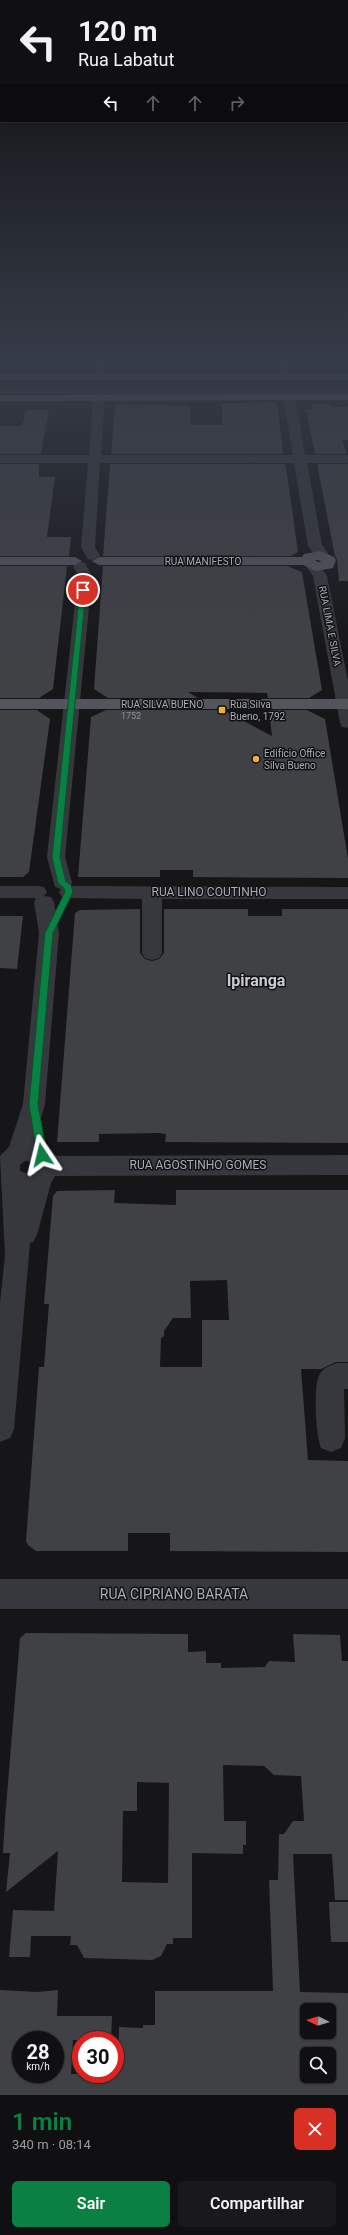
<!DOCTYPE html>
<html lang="pt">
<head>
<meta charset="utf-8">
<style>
  body { margin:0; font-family:Roboto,sans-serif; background:#19191b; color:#f1f3f6; height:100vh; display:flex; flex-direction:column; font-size:15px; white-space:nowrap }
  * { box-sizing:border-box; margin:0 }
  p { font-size:13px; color:#9c9d9f }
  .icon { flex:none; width:22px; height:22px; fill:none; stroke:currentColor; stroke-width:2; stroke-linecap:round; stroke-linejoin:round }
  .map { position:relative; height:2095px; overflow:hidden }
  .side { display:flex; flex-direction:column; background:#101012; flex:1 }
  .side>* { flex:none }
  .banner { position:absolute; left:0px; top:0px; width:348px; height:122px; box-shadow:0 1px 3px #0004,0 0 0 1px #303032; background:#101012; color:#f1f3f6; overflow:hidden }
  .needle { width:26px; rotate:275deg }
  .controls { position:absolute; left:300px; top:2003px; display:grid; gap:8px }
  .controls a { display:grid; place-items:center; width:36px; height:36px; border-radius:6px; background:#101012; box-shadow:0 1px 3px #0004,0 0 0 1px #303032; font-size:20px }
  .speed { position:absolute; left:12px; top:2031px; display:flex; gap:8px; font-size:20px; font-weight:700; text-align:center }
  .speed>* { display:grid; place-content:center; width:52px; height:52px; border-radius:50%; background:#101012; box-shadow:0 1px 3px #0004,0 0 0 1px #303032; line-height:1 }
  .speed small { font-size:10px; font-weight:400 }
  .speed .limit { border:6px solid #d22; background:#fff; color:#111 }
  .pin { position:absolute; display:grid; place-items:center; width:34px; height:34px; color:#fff; margin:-17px; border:2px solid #fff; border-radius:50%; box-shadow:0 1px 4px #0007 }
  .me { position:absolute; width:44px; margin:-22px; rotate:350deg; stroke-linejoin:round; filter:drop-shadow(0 0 3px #0008) }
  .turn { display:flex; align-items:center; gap:14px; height:84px; padding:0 12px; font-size:18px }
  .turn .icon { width:52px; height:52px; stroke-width:2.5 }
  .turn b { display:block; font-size:28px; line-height:34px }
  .lanes { display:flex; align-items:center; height:38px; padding:0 12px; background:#0003; justify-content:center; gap:20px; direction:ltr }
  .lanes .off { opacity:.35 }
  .round { display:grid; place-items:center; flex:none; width:42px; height:42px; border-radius:6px; background:#19191b }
  .head { display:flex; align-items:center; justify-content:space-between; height:68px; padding:0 12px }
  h1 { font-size:24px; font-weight:600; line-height:30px; color:#0b8043 }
  .button { display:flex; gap:8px; margin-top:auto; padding:8px 12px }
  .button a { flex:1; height:46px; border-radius:6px; background:#0b8043; color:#fff; font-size:16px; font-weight:600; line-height:46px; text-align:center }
  .button a+a { background:#19191b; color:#f1f3f6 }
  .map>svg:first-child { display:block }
</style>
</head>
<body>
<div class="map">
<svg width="348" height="2095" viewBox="0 0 348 2095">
  <rect width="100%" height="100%" fill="#161618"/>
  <!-- building -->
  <g fill="#404145" fill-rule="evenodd">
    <polygon points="277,402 283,454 111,454 115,404 190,406 191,425 222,425 222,403"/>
    <polygon points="311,404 330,404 331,407 348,407 348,440 342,440 347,454 315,454 306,409 312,409"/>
    <polygon points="26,410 49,410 41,454 0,454 0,426 22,426"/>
    <polygon points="0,464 39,464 39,477 55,477 47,537 71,537 69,556 0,556"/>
    <polygon points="110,464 284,464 286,467 298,552 291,556 103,556"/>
    <polygon points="317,464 348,464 348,581 339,581 337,559 335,556"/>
    <polygon points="0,566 67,566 53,689 39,698 0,698"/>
    <polygon points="103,566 287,566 302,572 322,690 309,698 268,698 267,693 188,692 198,698 108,698 94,689"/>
    <polygon points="0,710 37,710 50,719 29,872 23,877 0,877"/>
    <polygon points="106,710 223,710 272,736 269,710 307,710 325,719 348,859 348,878 193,877 193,870 160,870 160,877 78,877 91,717"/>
    <polygon points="140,909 140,953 145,959 152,961 159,959 164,953 164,909 248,909 248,916 282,916 282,909 348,909 348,1143 165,1142 166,1134 159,1133 99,1134 99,1142 57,1142 75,913 80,910"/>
    <polygon points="0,916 23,916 17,969 0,968"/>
    <path d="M 115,1190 L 114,1203 L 176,1205 L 176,1190 L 348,1190 L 348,1362 L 336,1362 L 321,1369 L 301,1369 L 308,1460 L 348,1461 L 348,1552 L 170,1551 L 170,1533 L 128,1533 L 128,1551 L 36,1551 L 28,1545 L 26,1541 L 39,1367 L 44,1367 L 49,1304 L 44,1304 L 53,1196 L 57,1191 ZM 227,1280 L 229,1320 L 202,1320 L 202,1367 L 160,1367 L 161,1338 L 164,1336 L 164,1331 L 173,1318 L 191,1318 L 190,1281 Z"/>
    <path d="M 26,1633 L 188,1634 L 188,1652 L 206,1651 L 206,1663 L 221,1663 L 221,1668 L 265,1667 L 269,1661 L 295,1662 L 293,1634 L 340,1635 L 342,1661 L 348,1661 L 348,1900 L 335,1900 L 332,1854 L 293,1854 L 300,1992 L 348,1993 L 348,2095 L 0,2095 L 0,1990 L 37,1992 L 58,1990 L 57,2016 L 112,2016 L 111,2040 L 73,2040 L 71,2074 L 118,2074 L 119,2027 L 143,2028 L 143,2025 L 155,2025 L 155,1991 L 273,1991 L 269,1880 L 278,1880 L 279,1834 L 284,1834 L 293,1821 L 304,1821 L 301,1776 L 274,1775 L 264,1766 L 223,1765 L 224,1821 L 246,1821 L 246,1845 L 243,1845 L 243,1854 L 192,1853 L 192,1938 L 173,1938 L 173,1944 L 167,1944 L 161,1956 L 152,1960 L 84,1958 L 77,1945 L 70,1945 L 71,1936 L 31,1936 L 30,1957 L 9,1957 L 13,1910 L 54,1911 L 58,1851 L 6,1892 L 10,1853 L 3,1853 L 5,1819 L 20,1638 ZM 137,1782 L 169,1783 L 168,1883 L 122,1882 L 123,1811 L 137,1811 ZM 307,2010 L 329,2010 L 329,2032 L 307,2032 ZM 21,2040 L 55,2040 L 55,2074 L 21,2074 ZM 307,2054 L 329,2054 L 329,2076 L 307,2076 Z"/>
    <polygon points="329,1902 348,1902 348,1942 331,1942"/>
  </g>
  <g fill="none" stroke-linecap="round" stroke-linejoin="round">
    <!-- minor -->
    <g fill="#37383d" fill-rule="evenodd">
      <polygon points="97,365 107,365 105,378 101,379 95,376"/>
      <polygon points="279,365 289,365 292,377 290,379 282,379"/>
      <path d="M 0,388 L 348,388 L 348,394 L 292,394 L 295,397 L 305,455 L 348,455 L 348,463 L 307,463 L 322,545 L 330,556 L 323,560 L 318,559 L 308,546 L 294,463 L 100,463 L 95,547 L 100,556 L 93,560 L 88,559 L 81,547 L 88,463 L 0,463 L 0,455 L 89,455 L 93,397 L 96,394 L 0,394 ZM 286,394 L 283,397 L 293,455 L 101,455 L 105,397 L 102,394 Z"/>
      <polygon points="80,562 85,563 92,576 65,857 72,883 70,886 348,887 348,899 162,899 162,953 159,958 152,960 145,958 142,953 142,899 69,898 62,897 59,892 61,889 55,887 47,857 78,576 73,566"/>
      <polygon points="313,562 318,563 327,576 348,681 348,728 342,727 340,723 313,576 306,566"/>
      <path d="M 0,886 L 37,886 L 44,887 L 47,892 L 44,896 L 51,897 L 54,902 L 59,933 L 45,1104 L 34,1143 L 50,1148 L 56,1156 L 348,1155 L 348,1175 L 55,1176 L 51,1183 L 37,1235 L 33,1242 L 30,1243 L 14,1429 L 10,1438 L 0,1442 L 0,1303 L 5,1255 L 0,1156 L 9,1147 L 23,1104 L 39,933 L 34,902 L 36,898 L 0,898 ZM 25,1161 L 34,1162 L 33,1170 L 26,1173 L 20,1171 L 20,1165 Z"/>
      <path d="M 337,1363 L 348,1363 L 348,1389 L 344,1389 L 345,1438 L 341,1448 L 331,1452 L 321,1448 C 316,1435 312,1382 321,1372 C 325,1367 332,1365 337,1363 Z"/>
      <rect x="0" y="1579" width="348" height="30"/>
    </g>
    <!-- major -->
    <g fill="#53555c" fill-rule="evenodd">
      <path d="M 320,551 L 334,557 L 336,560 L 333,568 L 316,571 L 303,565 L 99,565 L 92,561 L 99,557 L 302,557 L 304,554 ZM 315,560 L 318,560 L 322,562 L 318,562 Z"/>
      <polygon points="0,557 75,557 82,561 75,565 0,565"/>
      <rect x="0" y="699" width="348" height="10"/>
    </g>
    <!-- highway -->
    <g fill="#63666e" fill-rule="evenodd">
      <rect x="0" y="374" width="348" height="6"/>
      <polygon points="348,394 348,400 0,401 0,395"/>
    </g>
  </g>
  <!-- sky -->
  <linearGradient id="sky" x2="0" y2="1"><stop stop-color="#0c0c0d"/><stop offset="0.55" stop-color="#363c48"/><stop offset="1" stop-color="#363c48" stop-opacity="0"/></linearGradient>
  <rect width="348" height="658" fill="url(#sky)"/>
  <!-- route -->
  <polygon fill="#0b8043" stroke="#07532c" points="83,589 86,590 60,857 66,882 71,885 73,892 53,933 38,1104 47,1155 42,1159 37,1155 29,1104 45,933 65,892 64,888 58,883 52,857 80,590"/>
  <!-- markers -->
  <g fill="#f2b134" stroke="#111113" stroke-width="1.5">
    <rect x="218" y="706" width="8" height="8" rx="2"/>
    <circle cx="256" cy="759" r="4"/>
  </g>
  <g text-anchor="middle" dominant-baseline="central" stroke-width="3" stroke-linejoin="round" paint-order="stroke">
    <!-- far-number labels -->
    <g font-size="9" fill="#8e929b">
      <text x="131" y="716">1752</text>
    </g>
    <!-- far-street labels -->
    <g font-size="10" fill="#a8adb8" stroke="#111113">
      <text x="203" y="561">RUA MANIFESTO</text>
      <text transform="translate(330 626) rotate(79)">RUA LIMA E SILVA</text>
      <text x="162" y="704">RUA SILVA BUENO</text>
    </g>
    <!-- far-poi labels -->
    <g font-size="10" fill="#a8adb8" stroke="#111113" text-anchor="start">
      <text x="230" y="704">Rua Silva<tspan x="230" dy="12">Bueno, 1792</tspan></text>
      <text x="264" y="753">Edifício Office<tspan x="264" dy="12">Silva Bueno</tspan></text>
    </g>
    <!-- street labels -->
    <g font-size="12" fill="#a8adb8" stroke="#111113">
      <text x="209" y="892">RUA LINO COUTINHO</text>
      <text x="198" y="1165">RUA AGOSTINHO GOMES</text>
    </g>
    <!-- near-street labels -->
    <g font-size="14" fill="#a8adb8" stroke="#111113">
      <text x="174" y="1594">RUA CIPRIANO BARATA</text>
    </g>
    <!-- district labels -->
    <g font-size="16" font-weight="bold" fill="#c9ccd4" stroke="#111113">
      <text x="256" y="980">Ipiranga</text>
    </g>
  </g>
</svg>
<div class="controls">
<a><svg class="needle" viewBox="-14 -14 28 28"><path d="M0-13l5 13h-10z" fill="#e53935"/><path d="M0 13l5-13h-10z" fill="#9c9d9f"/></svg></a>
<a><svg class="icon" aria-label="search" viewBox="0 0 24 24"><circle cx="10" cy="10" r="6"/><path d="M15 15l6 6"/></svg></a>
</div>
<div class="speed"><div>28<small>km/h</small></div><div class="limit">30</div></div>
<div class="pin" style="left:83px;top:590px;background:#d93025"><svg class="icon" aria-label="arrive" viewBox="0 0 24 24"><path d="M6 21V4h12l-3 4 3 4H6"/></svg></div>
<svg class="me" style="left:42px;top:1155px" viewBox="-20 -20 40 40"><path d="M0-17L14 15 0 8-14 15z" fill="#0b8043" stroke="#fff" stroke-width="4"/></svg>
<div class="banner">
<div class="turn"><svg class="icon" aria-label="left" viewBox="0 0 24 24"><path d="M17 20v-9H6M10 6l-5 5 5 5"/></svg><div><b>120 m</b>Rua Labatut</div></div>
<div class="lanes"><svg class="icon" aria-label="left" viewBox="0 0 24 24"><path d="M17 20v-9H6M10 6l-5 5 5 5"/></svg><svg class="icon off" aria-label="ahead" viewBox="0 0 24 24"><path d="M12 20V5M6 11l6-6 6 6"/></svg><svg class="icon off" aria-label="ahead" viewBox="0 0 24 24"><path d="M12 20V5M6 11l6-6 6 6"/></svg><svg class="icon off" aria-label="right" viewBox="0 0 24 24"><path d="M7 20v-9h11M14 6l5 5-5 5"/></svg></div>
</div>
</div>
<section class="side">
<div class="head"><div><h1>1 min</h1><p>340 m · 08:14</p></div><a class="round" style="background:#d93025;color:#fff"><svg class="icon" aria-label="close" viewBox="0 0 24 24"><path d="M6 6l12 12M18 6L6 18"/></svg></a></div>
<div class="button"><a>Sair</a><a>Compartilhar</a></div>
</section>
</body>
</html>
